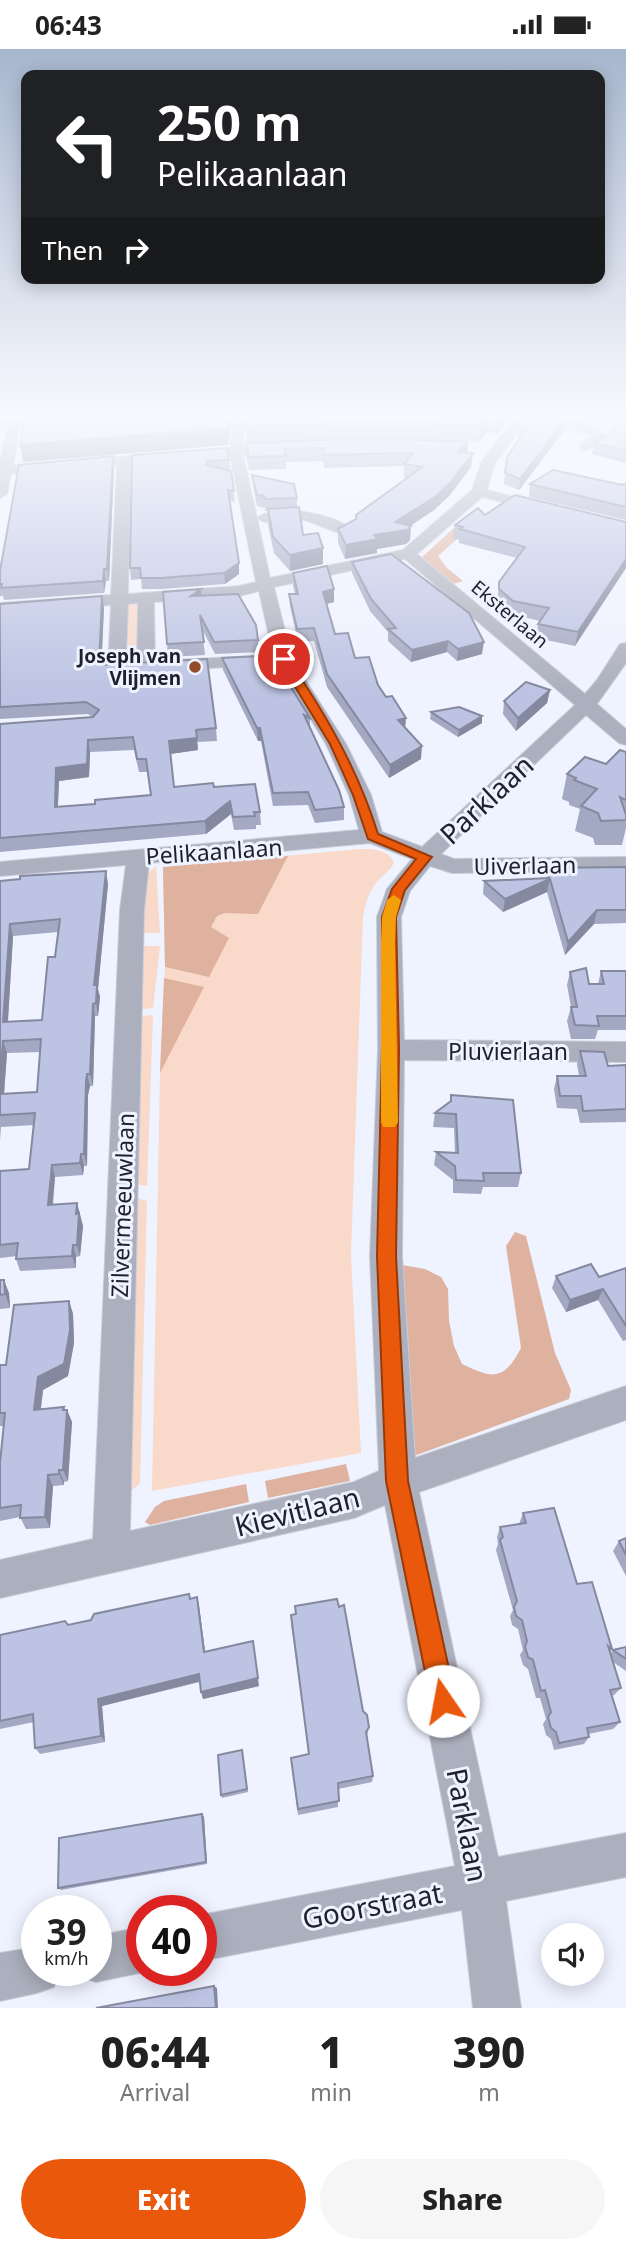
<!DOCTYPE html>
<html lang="en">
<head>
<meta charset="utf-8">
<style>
  body { margin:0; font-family:"Noto Sans",sans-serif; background:#f6f6f6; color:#222; height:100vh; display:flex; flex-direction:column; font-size:26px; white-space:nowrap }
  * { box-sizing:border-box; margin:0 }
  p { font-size:23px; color:#767676 }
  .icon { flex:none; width:38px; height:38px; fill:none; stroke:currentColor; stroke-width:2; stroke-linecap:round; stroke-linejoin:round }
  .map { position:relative; height:1959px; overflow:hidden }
  .sheet { display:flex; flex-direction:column; background:#fff; flex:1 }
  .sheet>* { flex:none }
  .guide { position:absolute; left:21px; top:21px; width:584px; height:214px; border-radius:14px; box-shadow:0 4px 18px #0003; background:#202124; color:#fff; overflow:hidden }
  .buttons { position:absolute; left:541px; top:1874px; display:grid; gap:14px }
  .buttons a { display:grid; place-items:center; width:63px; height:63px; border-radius:50%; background:#fff; box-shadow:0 4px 18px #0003; font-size:35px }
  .speed { position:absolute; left:21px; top:1846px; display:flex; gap:14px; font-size:35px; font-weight:700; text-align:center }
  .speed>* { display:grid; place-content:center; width:91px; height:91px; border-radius:50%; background:#fff; box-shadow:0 4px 18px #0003; line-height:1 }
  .speed small { font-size:18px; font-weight:400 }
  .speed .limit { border:10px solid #d22; background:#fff; color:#111 }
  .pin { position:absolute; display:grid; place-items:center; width:60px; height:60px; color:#fff; margin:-30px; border:4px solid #fff; border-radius:50%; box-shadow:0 2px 7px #0007 }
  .me { position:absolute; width:77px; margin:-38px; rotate:348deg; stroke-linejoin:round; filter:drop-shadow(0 0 5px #0008) }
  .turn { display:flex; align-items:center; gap:24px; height:147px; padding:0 21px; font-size:32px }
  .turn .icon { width:91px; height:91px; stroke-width:2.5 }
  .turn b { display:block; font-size:49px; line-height:60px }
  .then { display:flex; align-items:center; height:66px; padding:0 21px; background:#0003; gap:14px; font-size:26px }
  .eta { display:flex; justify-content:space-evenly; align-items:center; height:119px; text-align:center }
  .eta b { font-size:42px; font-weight:800; line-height:49px }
  .action { display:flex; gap:14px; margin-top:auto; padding:14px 21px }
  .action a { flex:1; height:80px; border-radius:42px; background:#ea580c; color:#fff; font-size:28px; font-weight:800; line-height:80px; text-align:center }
  .action a+a { background:#f6f6f6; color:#222 }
  .status { display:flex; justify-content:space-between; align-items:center; height:49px; padding:0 35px; background:#fff; direction:ltr }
  .status svg { height:19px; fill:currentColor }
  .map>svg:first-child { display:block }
</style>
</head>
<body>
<div class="status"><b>06:43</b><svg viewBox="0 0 49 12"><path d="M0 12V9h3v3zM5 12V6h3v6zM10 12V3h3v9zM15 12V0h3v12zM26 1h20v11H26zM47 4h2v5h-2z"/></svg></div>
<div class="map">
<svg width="626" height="1959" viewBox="0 0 626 1959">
  <rect width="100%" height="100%" fill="#eff2ff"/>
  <!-- green -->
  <g fill="#f9d9ca">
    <polygon points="128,554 138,554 140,612 128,612"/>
    <path d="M 360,800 C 373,800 387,800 394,813 C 391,822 382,826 376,834 C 368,844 366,855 363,867 L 351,1206 L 361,1404 L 152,1442 L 160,1024 L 165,918 L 163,818 Z"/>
    <polygon points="156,817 160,884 144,884 146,826"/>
    <polygon points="143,897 160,897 153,959 141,960"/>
    <polygon points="153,966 147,1137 134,1135 140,967"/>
    <polygon points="135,1149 147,1152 140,1434 123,1450"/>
  </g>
  <!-- forest -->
  <g fill="#deb29e">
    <polygon points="455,478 466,482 438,507 447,519 463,532 450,536 420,510"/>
    <polygon points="288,807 258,865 225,864 217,867 211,878 229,889 209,928 165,918 163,818"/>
    <polygon points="164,929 204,938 160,1024"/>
    <path d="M 515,1183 L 526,1187 L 555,1304 L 571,1341 L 569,1350 L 414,1407 L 402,1216 L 425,1220 L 441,1228 L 448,1240 L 449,1272 L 454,1297 L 462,1315 C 493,1330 504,1332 521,1299 L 506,1197 Z"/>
    <polygon points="346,1415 350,1432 268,1449 265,1432"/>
    <polygon points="246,1435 249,1453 150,1476 145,1473 155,1458 164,1452"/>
  </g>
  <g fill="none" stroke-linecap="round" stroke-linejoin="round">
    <!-- minor casing -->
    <g stroke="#c9ccd9" stroke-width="2">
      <g id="minor">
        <path d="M 10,368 L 22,368 L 13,416 L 230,399 L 234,368 L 246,368 L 243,398 L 282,395 L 289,399 L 282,403 L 243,406 L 257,469 C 276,453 337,465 354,482 L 346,487 L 305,471 L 264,473 L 257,469 L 270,529 L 403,501 L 472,441 L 481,414 L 515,368 C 541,368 582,366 603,384 L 602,392 L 586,402 L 579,398 L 590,386 L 526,372 L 495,414 L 487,441 L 547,456 L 549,459 L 547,462 L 542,463 L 482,448 L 417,505 L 585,645 L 597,631 L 620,595 L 626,594 L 626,614 L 597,655 L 626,680 L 626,696 L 619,694 L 586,666 L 441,805 L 454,810 L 626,808 L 626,822 L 452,824 L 430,817 L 410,842 L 401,868 L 404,991 L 626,993 L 626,1013 L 404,1011 L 402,1207 L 415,1409 L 626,1337 L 626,1371 L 419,1443 L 498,1808 L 626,1784 L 626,1828 L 506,1852 L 521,1959 L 473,1959 L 462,1861 L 201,1912 L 201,1866 L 455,1817 L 385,1456 L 354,1469 L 0,1549 L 0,1511 L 93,1490 L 120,861 L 126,816 L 0,827 L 0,813 L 359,781 L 349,746 L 326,695 L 274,610 L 259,542 L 240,547 L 154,553 L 155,617 C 146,626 117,628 108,619 L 111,556 L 0,564 L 0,554 L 111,546 L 117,416 L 11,425 L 7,445 L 0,449 L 0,412 ZM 230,407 L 256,533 L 239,537 L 128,545 L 131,415 ZM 405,510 L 575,656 L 422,798 L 382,783 L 371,746 L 346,695 L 292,610 L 274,538 ZM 138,554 L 137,612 L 126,613 L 128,555 ZM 370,794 L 412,810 L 387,840 L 377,868 L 378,1001 L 370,1207 L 379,1422 L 354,1433 L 130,1482 L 144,861 L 149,814 Z"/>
        <polygon points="257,607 263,608 266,612 263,616 173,621 164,616 173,611"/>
        <polygon points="142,1878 142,1922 149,1922 96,1933 79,1927 77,1922 96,1922 96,1887"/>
        <polygon points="37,1898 37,1922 60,1922 54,1938 37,1944 0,1952 0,1904"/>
      </g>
    </g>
    <!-- minor -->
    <use href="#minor" fill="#acafbd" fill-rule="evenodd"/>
  </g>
  <!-- wall -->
  <g fill="#a3a9c3" fill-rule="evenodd">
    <polygon points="0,368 8,368 4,381 0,381"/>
    <polygon points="20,368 233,368 228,396 23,413 24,380 22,380"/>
    <polygon points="246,368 512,368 496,385 487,383 478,393 374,388 246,394"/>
    <polygon points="564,372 563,383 519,441 504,435 507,408 521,388 518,388 519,377"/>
    <polygon points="626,373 626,414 592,405 594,394"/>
    <polygon points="246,394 467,404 473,404 471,418 449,447 434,461 410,477 411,477 410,491 406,495 377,500 377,504 345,510 338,494 338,480 356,470 407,429 404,429 404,417 324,419 323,412 286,413 286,420 249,421 246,407"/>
    <polygon points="132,406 229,411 235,453 230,452 239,514 239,525 225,535 162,540 142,540 141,530 131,531 130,519"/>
    <polygon points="113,407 114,418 109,532 106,532 104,544 4,551 3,547 0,547 0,522"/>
    <polygon points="252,426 297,449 297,458 303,486 323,515 290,522 274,504 268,476 268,462 265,462 265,459 257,457 253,437"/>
    <polygon points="626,434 626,471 529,448 530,435 622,436"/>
    <polygon points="485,466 626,473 575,597 536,589 538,575 540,572 511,565 497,554 499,533 517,509 459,494 459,491 453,489 455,476"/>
    <polygon points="352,513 482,605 457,612 447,603 411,613 388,592 388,583 370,562 352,524"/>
    <polygon points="293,524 334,540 334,553 326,555 335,585 378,636 406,679 421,710 389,729 327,638 314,592 298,593 290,557 289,545 295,545 293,537"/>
    <polygon points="163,543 201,547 258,591 259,603 215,605 202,580 205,606 168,608"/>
    <path d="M 102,547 L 104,559 L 101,615 L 216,679 L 217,692 L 197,693 L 198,701 L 170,705 L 174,738 L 214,738 L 260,763 L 261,776 L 256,776 L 256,780 L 234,781 L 231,765 L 206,785 L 0,803 L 0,675 L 92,668 L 88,665 L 0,670 L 0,555 ZM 134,701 L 139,723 L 147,723 L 151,746 L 95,755 L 58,758 L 59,732 L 89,728 L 90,703 Z"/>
    <polygon points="222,609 266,633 310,669 310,678 344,758 344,771 315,774 308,756 273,757 261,692 258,692 223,621"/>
    <polygon points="550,641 547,654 516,682 503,665 504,652"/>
    <polygon points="431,663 482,667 482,674 458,688 430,670"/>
    <polygon points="626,703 626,779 622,796 595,796 593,789 575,782 580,760 569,756 569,753 562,750 567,725 606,715"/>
    <polygon points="626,818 626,874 594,875 565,906 547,843 503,863 483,845 484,832 546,829 547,819"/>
    <path d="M 0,832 L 108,835 L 98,940 L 100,948 L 98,967 L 95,967 L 93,1037 L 90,1037 L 88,1046 L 87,1117 L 84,1117 L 83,1126 L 55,1128 L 53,1156 L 77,1154 L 83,1177 L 80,1207 L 76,1208 L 76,1219 L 20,1222 L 16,1210 L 17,1207 L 0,1209 L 0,1122 L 29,1120 L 34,1076 L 1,1078 L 0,1092 ZM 58,883 L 55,908 L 42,971 L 8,973 L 13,887 ZM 40,1003 L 37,1043 L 4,1045 L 7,1004 Z"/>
    <polygon points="601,922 626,922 626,981 598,981 595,990 571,990 567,972 571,958 567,936 570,923 589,935 598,935"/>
    <polygon points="580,1002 608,1017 626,1016 626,1073 580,1074 577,1060 557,1059 554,1040 557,1027 579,1027 577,1015"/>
    <polygon points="451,1046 521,1124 518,1138 483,1138 481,1145 453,1144 453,1131 434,1116 436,1103 455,1104 454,1079 433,1078 435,1064 450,1053"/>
    <polygon points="626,1219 626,1291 623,1292 598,1251 566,1263 552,1239 556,1227 599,1228"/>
    <polygon points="0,1231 9,1244 10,1259 0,1260"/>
    <polygon points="69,1252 73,1265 74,1294 68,1327 43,1341 41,1360 67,1361 72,1373 68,1432 64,1433 64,1436 53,1437 50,1479 26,1480 20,1468 0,1472 0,1414 4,1377 0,1377 0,1316 6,1316"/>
    <polygon points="523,1464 577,1535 612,1600 610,1604 610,1605 613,1601 626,1598 626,1622 613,1613 621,1639 614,1646 612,1647 620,1673 613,1680 588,1685 589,1688 584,1695 554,1701 551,1690 546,1686 543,1675 546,1670 540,1649 536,1649 528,1620 523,1616 520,1606 523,1601 518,1580 512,1576 510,1567 513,1561 496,1501 498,1495 497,1488 500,1478 519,1475"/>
    <polygon points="626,1489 626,1527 613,1502 619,1492"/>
    <polygon points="191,1550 199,1557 205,1602 259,1637 203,1650 200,1633 102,1657 105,1693 40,1705 35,1699 34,1673 0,1680 0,1586 68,1576"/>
    <polygon points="295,1557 363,1662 369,1678 367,1687 373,1727 372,1733 338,1740 338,1758 298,1766 291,1709 309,1705 291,1575 291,1566 296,1565"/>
    <polygon points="242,1701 248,1743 222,1749 221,1746"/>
    <polygon points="204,1768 207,1815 61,1841 58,1839"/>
  </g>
  <!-- shaded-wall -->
  <g fill="#84899f">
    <polygon points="2,368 8,368 4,381"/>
    <polygon points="229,368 233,368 228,396 23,413 20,396"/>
    <polygon points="488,368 489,368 487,383 478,393 480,376"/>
    <polygon points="512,368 496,385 498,369"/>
    <polygon points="564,372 563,383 519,441 520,430"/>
    <polygon points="468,393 467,406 458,403"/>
    <polygon points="473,404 471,418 449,447 434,461 404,481 411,477 410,491 406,495 377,500 377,504 345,510 346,496 374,486 395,473"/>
    <polygon points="113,407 114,418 109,532 107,520"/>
    <polygon points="323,499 323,515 290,522 290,506"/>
    <polygon points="626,510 626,519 575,597 578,583"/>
    <polygon points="239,514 239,525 225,535 224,524"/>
    <polygon points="104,520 106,532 104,544 103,532"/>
    <polygon points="201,540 202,552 191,547"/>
    <polygon points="334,540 334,553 323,556 323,543"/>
    <polygon points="102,547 104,559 101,628 99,616"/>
    <polygon points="448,592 447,603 411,613 412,601"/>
    <polygon points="484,593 482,605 457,612 458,600"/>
    <polygon points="550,641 547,654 516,682 518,669"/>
    <polygon points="482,667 482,674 458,688 459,681"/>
    <polygon points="406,669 405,682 398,671"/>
    <polygon points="257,679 260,679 261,692 258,692"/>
    <polygon points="197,689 198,701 170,705 169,692"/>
    <polygon points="88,691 90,703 89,728 59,732 57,771 55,758 56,719"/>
    <polygon points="422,697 421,710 389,729 390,716"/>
    <polygon points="230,752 231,765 206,785 205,772"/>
    <polygon points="106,822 108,835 98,940 100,948 98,967 96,954 94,936"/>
    <polygon points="550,830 547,843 503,863 505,850"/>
    <polygon points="597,861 594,875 565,906 568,893"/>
    <polygon points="10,875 13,887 7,986 3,973"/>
    <polygon points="93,955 95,967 93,1037 90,1025"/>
    <polygon points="3,992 7,1004 3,1058 0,1048 0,1032"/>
    <polygon points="87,1025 90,1037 88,1046 87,1117 84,1105 86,1033"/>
    <polygon points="81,1105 84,1117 83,1126 80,1114"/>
    <polygon points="52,1116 55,1128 51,1169 48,1156"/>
    <polygon points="77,1154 83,1177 80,1207 77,1196 76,1165"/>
    <polygon points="73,1196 76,1208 76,1219 72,1207"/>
    <polygon points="4,1231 9,1244 10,1259 5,1245"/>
    <polygon points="603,1240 598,1251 566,1263 570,1251"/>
    <polygon points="69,1252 73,1265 74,1294 68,1327 43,1341 39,1373 34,1361 38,1328"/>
    <polygon points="64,1358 67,1367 67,1361 72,1373 68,1432 63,1421"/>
    <polygon points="59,1421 64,1433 64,1436 59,1425"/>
    <polygon points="48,1426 53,1437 50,1479 45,1468"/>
    <polygon points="197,1548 199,1557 206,1610 204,1603"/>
    <polygon points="199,1625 201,1632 102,1657 105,1693 101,1687 98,1650"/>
    <polygon points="258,1629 259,1637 203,1650 201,1643"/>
    <polygon points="202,1765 204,1768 207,1815 206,1813"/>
    <polygon points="214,1937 217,1939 218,1959 216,1959"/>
  </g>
  <!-- building -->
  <g fill="#bdc4e3" stroke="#84899f" stroke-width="2" fill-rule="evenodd">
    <polygon points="26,368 229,368 227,379 20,396"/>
    <polygon points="246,368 488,368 480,376 374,372 245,378"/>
    <polygon points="526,368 547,368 564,372 520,430 505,424 507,408 527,378 519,377"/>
    <polygon points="626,373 626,402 594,394"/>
    <polygon points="374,389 468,393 458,403 473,404 450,434 435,448 395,473 411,477 407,481 374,486 378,490 346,496 338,480 356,470 356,466 422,418 404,415 413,404 324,406 323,399 284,400 286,407 249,408 246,394"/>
    <polygon points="227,399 229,411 207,412 206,416 231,422 234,442 228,441 239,514 224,524 161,529 141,529 140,519 130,519 132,406"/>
    <polygon points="113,407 107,520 104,520 103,532 1,539 2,535 0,535 0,522 19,416"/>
    <polygon points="553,421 622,436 626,434 626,458 530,435"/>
    <polygon points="252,426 294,435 297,449 265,450 264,447 257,446"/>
    <polygon points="515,446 626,473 626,510 578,583 538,575 549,559 513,552 499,540 499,533 525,498 460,480 463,478 455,476 478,459 485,466"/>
    <polygon points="299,458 303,486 318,484 323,499 290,506 273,488 268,460"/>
    <polygon points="391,505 469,564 484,593 458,600 448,592 412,601 388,580 396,579 371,550 352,513"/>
    <polygon points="327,517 334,540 323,543 335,585 348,584 355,609 369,608 378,636 386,648 392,647 406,669 398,671 422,697 390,716 327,625 314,579 297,580 289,545 298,545 293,524"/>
    <polygon points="201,540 191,547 238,545 256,576 258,591 214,593 200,566 204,593 167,595 163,543"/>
    <path d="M 102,547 L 99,616 L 207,610 L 216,679 L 196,681 L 197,689 L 169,692 L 174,738 L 213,734 L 214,738 L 255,735 L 260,763 L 254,763 L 255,767 L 233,768 L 230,752 L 205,772 L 0,789 L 0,675 L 93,668 L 99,661 L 86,653 L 0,658 L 0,555 ZM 133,688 L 137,710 L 146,710 L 151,746 L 95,751 L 95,755 L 55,758 L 56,719 L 87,715 L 88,691 Z"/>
    <polygon points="261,607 266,633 287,632 310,669 304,666 339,741 344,758 315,761 308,743 273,744 260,679 257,679 222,609"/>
    <polygon points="526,633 550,641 518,669 504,652"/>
    <polygon points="459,658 482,667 459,681 431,663"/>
    <polygon points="620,701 626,703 626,751 620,748 626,766 626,771 601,772 598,764 581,757 597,740 574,731 576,729 567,725 585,708 606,715"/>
    <polygon points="626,818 626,861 597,861 568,893 550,830 505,850 484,832 549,829 547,819"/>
    <path d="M 106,822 L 94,936 L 97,936 L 96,954 L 93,955 L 90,1025 L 87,1025 L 86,1033 L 84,1105 L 81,1105 L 80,1114 L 52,1116 L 48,1156 L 77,1154 L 76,1165 L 79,1164 L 77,1196 L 73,1196 L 72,1207 L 16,1210 L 18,1194 L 0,1196 L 0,1122 L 29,1120 L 35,1064 L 0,1066 L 0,1045 L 37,1043 L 41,990 L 3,992 L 0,1032 L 0,832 L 20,830 L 20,827 ZM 60,870 L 55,908 L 48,908 L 42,971 L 3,973 L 10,875 Z"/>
    <polygon points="586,919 589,935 604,935 601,922 626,922 626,967 597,967 599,977 575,976 571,958 577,958 570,923"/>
    <polygon points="580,1002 604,1003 608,1017 626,1016 626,1060 583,1062 581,1047 560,1047 557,1027 586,1027"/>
    <polygon points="451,1046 513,1051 521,1124 483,1124 484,1132 456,1131 455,1117 436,1103 458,1104 456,1065 435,1064 451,1052"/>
    <polygon points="591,1215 599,1228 626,1219 626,1277 603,1240 570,1251 556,1227"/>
    <polygon points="0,1231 4,1231 5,1245 0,1246"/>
    <polygon points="69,1252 70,1281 64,1315 38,1328 34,1361 64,1358 63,1361 67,1361 63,1421 59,1421 59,1425 48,1426 45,1468 20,1469 21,1456 0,1459 0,1414 5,1364 0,1364 0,1316 6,1316 14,1256"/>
    <polygon points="554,1459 577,1535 592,1533 612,1600 608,1597 621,1639 610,1641 620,1673 587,1679 589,1688 559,1694 556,1683 551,1679 548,1668 551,1663 545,1641 541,1642 533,1611 528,1608 525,1598 527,1592 522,1571 516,1567 514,1558 517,1552 500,1491 503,1488 500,1478 526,1474 523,1464"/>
    <polygon points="626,1489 626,1506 619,1492"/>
    <polygon points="189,1545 190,1550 197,1548 204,1603 253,1592 258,1629 201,1643 199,1625 98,1650 101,1687 35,1699 33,1665 0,1672 0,1586 65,1572 68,1576 91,1571 94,1565"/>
    <polygon points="337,1550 339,1558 344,1556 363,1662 367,1666 369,1678 366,1683 373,1727 338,1734 339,1752 298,1760 291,1709 309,1705 291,1566 296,1565 295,1557"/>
    <polygon points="626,1598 626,1610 613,1601"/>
    <polygon points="242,1701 247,1740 221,1746 218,1706"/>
    <polygon points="202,1765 206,1813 58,1839 59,1789"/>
    <polygon points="214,1937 216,1959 96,1959"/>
  </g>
  <!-- sky -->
  <linearGradient id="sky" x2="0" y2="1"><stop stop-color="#a7b6ce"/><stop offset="0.57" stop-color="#f8f9ff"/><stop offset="1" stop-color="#f8f9ff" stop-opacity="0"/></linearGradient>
  <rect width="626" height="643" fill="url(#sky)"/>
  <!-- route -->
  <path fill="#ea580c" stroke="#983908" stroke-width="2" d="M 280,608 L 287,608 C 325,664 358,720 378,785 L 432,808 L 405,841 L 396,868 L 399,1001 L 396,1207 L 408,1432 L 456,1652 L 452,1661 L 443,1664 L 434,1661 L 431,1652 L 386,1432 L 377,1207 L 382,1001 L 382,868 L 392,840 L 416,810 L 368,790 L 353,746 L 330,695 L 278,610 Z"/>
  <!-- slow -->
  <polygon fill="#f59e0b" points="394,846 401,851 396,868 395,894 398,1073 395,1078 383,1078 381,1073 381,894 382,868 387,851"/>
  <!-- markers -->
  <circle fill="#934c28" stroke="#eff2ff" stroke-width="2.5" cx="195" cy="618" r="7"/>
  <g text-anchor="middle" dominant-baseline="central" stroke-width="6" stroke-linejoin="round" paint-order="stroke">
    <!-- far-street labels -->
    <g font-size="19" fill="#1e202b" stroke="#eff2ff">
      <text transform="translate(510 565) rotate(40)">Eksterlaan</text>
    </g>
    <!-- far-poi labels -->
    <g font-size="19" font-weight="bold" fill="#1e202b" stroke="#eff2ff" text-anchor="end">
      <text x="181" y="607">Joseph van<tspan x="181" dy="22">Vlijmen</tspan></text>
    </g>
    <!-- street labels -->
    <g font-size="23" fill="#1e202b" stroke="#eff2ff">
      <text transform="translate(214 802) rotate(-4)">Pelikaanlaan</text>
      <text transform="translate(525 816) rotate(-1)">Uiverlaan</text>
      <text x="508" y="1002">Pluvierlaan</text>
      <text transform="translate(122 1156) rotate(-88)">Zilvermeeuwlaan</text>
    </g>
    <!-- near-street labels -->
    <g font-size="28" fill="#1e202b" stroke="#eff2ff">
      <text transform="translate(486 750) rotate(-43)">Parklaan</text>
      <text transform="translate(297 1462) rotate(-14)">Kievitlaan</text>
      <text transform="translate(468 1776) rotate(79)">Parklaan</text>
      <text transform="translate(372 1856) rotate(-11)">Goorstraat</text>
    </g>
  </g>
</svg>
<div class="buttons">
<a><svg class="icon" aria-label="sound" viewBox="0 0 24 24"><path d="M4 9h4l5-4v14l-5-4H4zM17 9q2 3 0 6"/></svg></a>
</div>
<div class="speed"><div>39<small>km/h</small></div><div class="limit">40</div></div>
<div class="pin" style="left:284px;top:610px;background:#d93025"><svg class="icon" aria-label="arrive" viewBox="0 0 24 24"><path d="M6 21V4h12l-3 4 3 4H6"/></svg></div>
<svg class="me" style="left:443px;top:1652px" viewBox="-20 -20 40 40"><circle r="19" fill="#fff"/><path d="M0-13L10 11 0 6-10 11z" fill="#ea580c"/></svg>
<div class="guide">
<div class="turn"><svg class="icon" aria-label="left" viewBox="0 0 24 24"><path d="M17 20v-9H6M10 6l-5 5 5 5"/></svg><div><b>250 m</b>Pelikaanlaan</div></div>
<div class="then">Then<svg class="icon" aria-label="right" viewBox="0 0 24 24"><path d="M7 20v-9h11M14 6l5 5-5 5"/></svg></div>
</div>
</div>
<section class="sheet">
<div class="eta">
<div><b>06:44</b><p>Arrival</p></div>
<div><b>1</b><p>min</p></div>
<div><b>390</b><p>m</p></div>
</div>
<div class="action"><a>Exit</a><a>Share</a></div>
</section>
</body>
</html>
